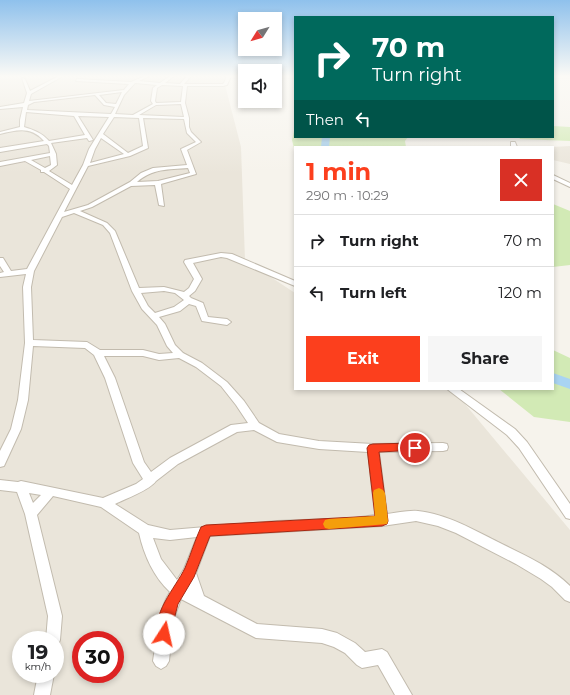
<!DOCTYPE html>
<html lang="en">
<head>
<meta charset="utf-8">
<style>
  body { margin:0; font-family:Montserrat,sans-serif; background:#f6f6f6; color:#202124; height:100vh; display:flex; flex-direction:column; font-size:15px; white-space:nowrap }
  * { box-sizing:border-box; margin:0 }
  p { font-size:13px; color:#757577 }
  .icon { flex:none; width:22px; height:22px; fill:none; stroke:currentColor; stroke-width:2; stroke-linecap:round; stroke-linejoin:round }
  .map { position:relative; flex:1; overflow:hidden }
  .drawer { position:absolute; left:294px; top:146px; width:260px; height:244px; display:flex; flex-direction:column; background:#fff; border-radius:0px; box-shadow:0 2px 6px #0003 }
  .drawer>* { flex:none }
  .top-card { position:absolute; left:294px; top:16px; width:260px; height:122px; border-radius:0px; box-shadow:0 2px 6px #0003; background:#00695c; color:#fff; overflow:hidden }
  .needle { width:26px; rotate:233deg }
  .tools { position:absolute; left:238px; top:12px; display:grid; gap:8px }
  .tools a { display:grid; place-items:center; width:44px; height:44px; border-radius:0px; background:#fff; box-shadow:0 2px 6px #0003; font-size:20px }
  .speed { position:absolute; left:12px; top:631px; display:flex; gap:8px; font-size:20px; font-weight:700; text-align:center }
  .speed>* { display:grid; place-content:center; width:52px; height:52px; border-radius:50%; background:#fff; box-shadow:0 2px 6px #0003; line-height:1 }
  .speed small { font-size:10px; font-weight:400 }
  .speed .limit { border:6px solid #d22; background:#fff; color:#111 }
  .pin { position:absolute; display:grid; place-items:center; width:34px; height:34px; color:#fff; margin:-17px; border:2px solid #fff; border-radius:50%; box-shadow:0 1px 4px #0007 }
  .me { position:absolute; width:44px; margin:-22px; rotate:10deg; stroke-linejoin:round; filter:drop-shadow(0 0 3px #0008) }
  .turn { display:flex; align-items:center; gap:14px; height:84px; padding:0 12px; font-size:18px }
  .turn .icon { width:52px; height:52px; stroke-width:2.5 }
  .turn b { display:block; font-size:28px; line-height:34px }
  .then { display:flex; align-items:center; height:38px; padding:0 12px; background:#0003; gap:8px; font-size:15px }
  .round { display:grid; place-items:center; flex:none; width:42px; height:42px; border-radius:0px; background:#f6f6f6 }
  .headline { display:flex; align-items:center; justify-content:space-between; height:68px; padding:0 12px }
  h1 { font-size:24px; font-weight:700; line-height:30px; color:#fc3f1d }
  .cta { display:flex; gap:8px; margin-top:auto; padding:8px 12px }
  .cta a { flex:1; height:46px; border-radius:0px; background:#fc3f1d; color:#fff; font-size:16px; font-weight:700; line-height:46px; text-align:center }
  .cta a+a { background:#f6f6f6; color:#202124 }
  ul { padding:0; list-style:none }
  li { display:flex; align-items:center; gap:12px; height:52px; padding:0 12px; border-top:1px solid #e0e0e0 }
  li div { flex:1 }
  li b { display:block; font-size:15px }
  li em { font-style:normal }
  .map>svg:first-child { display:block }
</style>
</head>
<body>
<div class="map">
<svg width="570" height="695" viewBox="0 0 570 695">
  <rect width="100%" height="100%" fill="#f6f3ec"/>
  <!-- residential -->
  <g fill="#eae5da" fill-rule="evenodd">
    <path d="M 0,76 L 229,76 L 225,85 L 241,147 L 245,260 L 295,293 L 295,389 L 445,389 L 460,398 L 570,530 L 570,695 L 0,695 ZM 21,640 L 55,640 L 55,674 L 21,674 ZM 81,640 L 115,640 L 115,674 L 81,674 Z"/>
    <polygon points="570,146 570,164 553,160 553,147"/>
  </g>
  <!-- green -->
  <g fill="#d2eab5">
    <polygon points="295,126 295,137 408,137 405,141 406,147 295,147 295,152 292,140"/>
    <polygon points="553,126 570,127 570,141 520,139 519,137 553,137"/>
    <polygon points="553,204 570,211 570,265 553,267"/>
    <polygon points="553,350 570,358 570,422 534,417 499,389 553,389"/>
  </g>
  <g fill="none" stroke-linecap="round" stroke-linejoin="round">
    <!-- river -->
    <g fill="#a9d4f2" fill-rule="evenodd">
      <polygon points="322,137 330,137 329,147 321,147"/>
      <polygon points="553,373 570,379 570,389 553,383"/>
    </g>
    <!-- minor casing -->
    <g stroke="#c2bbae" stroke-width="2">
      <g id="minor">
        <path d="M 59,76 L 63,76 L 31,94 L 29,101 L 124,90 L 129,84 L 76,81 L 77,79 L 131,82 L 145,76 L 149,76 L 139,81 L 160,83 L 170,76 L 174,76 L 165,83 L 180,84 L 187,76 L 191,76 L 184,84 L 223,84 L 224,83 L 227,76 L 231,76 L 227,85 L 223,86 L 187,86 L 185,103 L 189,118 L 189,127 L 191,132 L 201,142 L 187,150 L 196,174 L 161,184 L 164,206 L 159,205 L 155,185 L 131,186 L 92,207 L 80,211 L 107,223 L 115,231 L 139,288 L 164,287 L 184,292 L 189,288 L 194,279 L 184,262 L 185,260 L 221,253 L 232,254 L 295,281 L 295,286 L 227,258 L 221,257 L 193,263 L 202,279 L 195,291 L 189,296 L 191,298 L 203,303 L 208,317 L 227,319 L 231,322 L 227,325 L 202,321 L 196,306 L 189,304 L 180,311 L 159,317 L 165,324 L 175,345 L 183,353 L 202,363 L 227,382 L 244,401 L 259,423 L 279,434 L 319,441 L 373,444 L 443,443 L 447,444 L 448,447 L 447,450 L 443,451 L 379,452 L 387,514 C 397,513 408,510 418,511 C 447,514 474,530 500,543 C 524,555 550,566 570,586 L 570,602 L 565,600 L 552,587 L 541,579 L 516,564 L 456,533 L 438,526 L 416,521 L 382,526 L 210,536 L 196,573 L 204,596 L 257,624 L 322,629 L 337,633 L 355,643 L 365,652 L 382,649 L 387,652 L 412,695 L 395,695 L 378,665 L 362,668 L 357,665 L 345,653 L 334,647 L 322,643 L 256,638 L 181,599 L 173,621 L 169,661 L 166,666 L 161,669 L 156,666 L 153,661 C 157,638 157,612 170,592 C 153,576 144,555 139,533 L 101,507 L 53,496 L 37,515 L 62,616 L 60,640 L 58,645 L 55,647 L 55,640 L 46,640 L 48,616 L 25,514 L 17,492 L 0,490 L 0,480 L 18,482 L 21,481 L 103,498 L 136,484 L 143,479 L 133,463 L 105,378 L 94,355 L 85,348 L 33,346 L 28,400 L 21,429 L 4,466 L 0,467 L 0,451 L 11,429 L 18,400 L 25,343 L 23,287 L 26,274 L 0,277 L 0,273 L 4,272 L 0,266 L 0,258 L 3,258 L 11,271 L 27,269 L 70,189 L 44,172 L 41,172 L 41,170 L 25,161 L 0,166 L 0,162 L 50,153 L 49,146 L 47,144 L 0,152 L 0,148 L 44,141 C 31,126 17,130 0,134 L 0,132 L 20,127 L 20,120 L 23,107 L 0,109 L 0,107 L 24,103 L 27,93 L 22,78 L 25,79 L 30,91 ZM 135,83 L 157,85 L 153,88 L 151,101 L 153,104 L 133,115 L 115,114 L 124,95 ZM 162,85 L 183,86 L 181,102 L 156,103 L 155,101 L 157,88 ZM 122,92 L 116,104 L 106,103 L 99,95 ZM 95,95 L 104,105 L 115,107 L 111,114 L 27,110 L 28,105 L 34,102 ZM 181,104 L 184,117 L 139,115 L 156,105 ZM 26,112 L 74,116 L 85,135 L 49,141 C 42,133 34,130 24,127 ZM 78,116 L 109,117 L 89,149 L 83,165 L 72,185 L 49,171 L 57,165 L 56,154 L 51,143 L 87,138 L 89,141 L 93,140 ZM 114,117 L 139,118 L 143,146 L 128,153 L 103,134 ZM 143,118 L 184,119 L 187,133 L 196,142 L 181,149 L 187,165 L 153,168 L 141,173 L 130,182 L 88,205 L 64,212 L 88,166 L 130,156 L 148,148 ZM 101,138 L 124,154 L 90,163 L 95,149 ZM 50,156 L 51,165 L 45,168 L 31,160 ZM 188,168 L 190,173 L 158,181 L 137,182 C 153,168 168,170 188,168 ZM 74,213 L 103,225 L 110,233 L 132,291 L 142,309 L 157,325 L 167,346 L 173,353 L 159,354 L 143,350 L 100,350 L 87,342 L 33,340 L 31,287 L 34,271 L 62,217 ZM 164,291 L 175,293 L 184,300 L 174,307 L 155,313 L 148,306 L 141,293 ZM 104,356 L 143,356 L 159,360 L 179,358 L 196,367 L 221,386 L 236,405 L 248,423 L 231,425 L 170,458 L 151,472 L 144,462 L 115,378 ZM 254,430 L 277,442 L 319,449 L 368,452 L 375,515 L 354,518 L 277,521 L 170,530 L 148,525 L 115,504 C 125,499 150,490 156,481 L 178,464 L 237,432 ZM 29,493 L 41,495 L 33,503 ZM 197,537 L 184,569 L 177,580 L 161,559 L 153,538 L 170,540 Z"/>
        <polygon points="511,142 515,142 517,147 511,147"/>
        <polygon points="553,175 570,183 570,187 553,179"/>
        <polygon points="447,389 459,389 515,429 527,442 570,504 570,519 566,518 519,448 507,435"/>
        <polygon points="38,674 54,674 50,695 34,695"/>
      </g>
    </g>
    <!-- minor -->
    <use href="#minor" fill="#fff" fill-rule="evenodd"/>
  </g>
  <!-- sky -->
  <linearGradient id="sky" x2="0" y2="1"><stop stop-color="#8fc1ec"/><stop offset="0.44" stop-color="#fbfaf6"/><stop offset="1" stop-color="#fbfaf6" stop-opacity="0"/></linearGradient>
  <rect width="570" height="173" fill="url(#sky)"/>
  <!-- route -->
  <path fill="#fc3f1d" stroke="#a42913" d="M 415,443 L 419,445 L 421,448 L 419,450 L 379,452 L 388,521 L 387,524 L 382,526 L 210,536 L 194,577 L 178,604 L 169,639 L 164,641 L 159,639 C 149,616 176,587 185,568 C 191,554 195,540 201,527 L 206,525 L 375,516 L 367,448 L 369,445 L 373,444 Z"/>
  <!-- slow -->
  <polygon fill="#f59e0b" points="379,488 383,490 385,493 388,521 387,524 329,529 325,528 323,524 325,520 329,519 375,516 373,493 374,490"/>
</svg>
<div class="tools">
<a><svg class="needle" viewBox="-14 -14 28 28"><path d="M0-13l5 13h-10z" fill="#e53935"/><path d="M0 13l5-13h-10z" fill="#757577"/></svg></a>
<a><svg class="icon" aria-label="sound" viewBox="0 0 24 24"><path d="M4 9h4l5-4v14l-5-4H4zM17 9q2 3 0 6"/></svg></a>
</div>
<div class="speed"><div>19<small>km/h</small></div><div class="limit">30</div></div>
<div class="pin" style="left:415px;top:448px;background:#d93025"><svg class="icon" aria-label="arrive" viewBox="0 0 24 24"><path d="M6 21V4h12l-3 4 3 4H6"/></svg></div>
<svg class="me" style="left:164px;top:634px" viewBox="-20 -20 40 40"><circle r="19" fill="#fff"/><path d="M0-13L10 11 0 6-10 11z" fill="#fc3f1d"/></svg>
<div class="top-card">
<div class="turn"><svg class="icon" aria-label="right" viewBox="0 0 24 24"><path d="M7 20v-9h11M14 6l5 5-5 5"/></svg><div><b>70 m</b>Turn right</div></div>
<div class="then">Then<svg class="icon" aria-label="left" viewBox="0 0 24 24"><path d="M17 20v-9H6M10 6l-5 5 5 5"/></svg></div>
</div>
<section class="drawer">
<div class="headline"><div><h1>1 min</h1><p>290 m · 10:29</p></div><a class="round" style="background:#d93025;color:#fff"><svg class="icon" aria-label="close" viewBox="0 0 24 24"><path d="M6 6l12 12M18 6L6 18"/></svg></a></div>
<ul>
<li><svg class="icon" aria-label="right" viewBox="0 0 24 24"><path d="M7 20v-9h11M14 6l5 5-5 5"/></svg><div><b>Turn right</b></div><em>70 m</em></li>
<li><svg class="icon" aria-label="left" viewBox="0 0 24 24"><path d="M17 20v-9H6M10 6l-5 5 5 5"/></svg><div><b>Turn left</b></div><em>120 m</em></li>
</ul>
<div class="cta"><a>Exit</a><a>Share</a></div>
</section>
</div>
</body>
</html>
